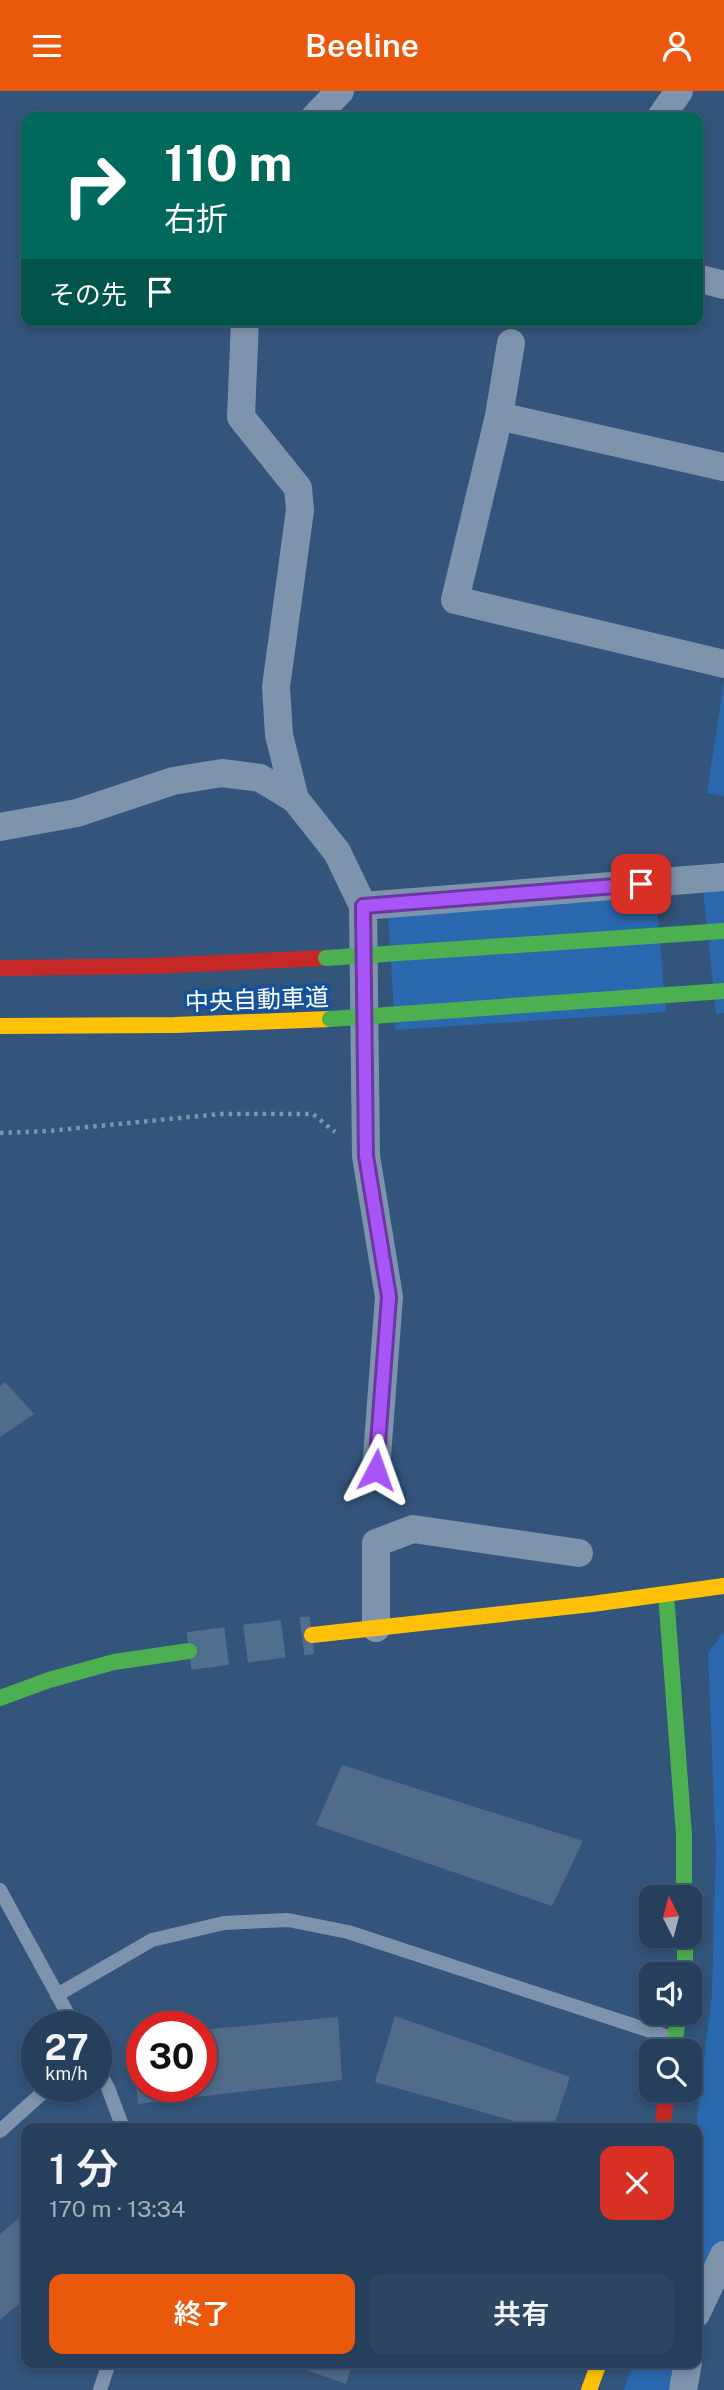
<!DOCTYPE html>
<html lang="ja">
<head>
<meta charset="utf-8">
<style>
  body { margin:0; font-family:"Public Sans","Noto Sans JP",sans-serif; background:#2e4662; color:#f1f3f6; height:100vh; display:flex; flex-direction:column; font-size:26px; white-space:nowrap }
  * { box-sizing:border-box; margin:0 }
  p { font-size:23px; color:#a4afbb }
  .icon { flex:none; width:38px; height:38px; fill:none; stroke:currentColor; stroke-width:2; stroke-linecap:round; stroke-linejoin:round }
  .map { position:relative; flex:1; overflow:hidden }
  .sheet { position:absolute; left:21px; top:2032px; width:681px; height:245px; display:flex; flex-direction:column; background:#263f5c; border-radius:14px; box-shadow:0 4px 10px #0003,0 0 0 2px #425872 }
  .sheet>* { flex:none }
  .guide { position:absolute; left:21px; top:21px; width:682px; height:214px; border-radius:14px; box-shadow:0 4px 10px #0003,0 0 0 2px #425872; background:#00695c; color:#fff; overflow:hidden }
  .needle { width:46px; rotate:354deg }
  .buttons { position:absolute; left:639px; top:1794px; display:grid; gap:14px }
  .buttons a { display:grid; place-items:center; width:63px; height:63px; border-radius:14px; background:#263f5c; box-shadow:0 4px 10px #0003,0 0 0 2px #425872; font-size:35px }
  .speed { position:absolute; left:21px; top:1920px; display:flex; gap:14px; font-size:35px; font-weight:700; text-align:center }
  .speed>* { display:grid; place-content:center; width:91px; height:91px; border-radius:50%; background:#263f5c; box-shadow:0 4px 10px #0003,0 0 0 2px #425872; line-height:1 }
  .speed small { font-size:18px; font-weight:400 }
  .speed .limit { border:10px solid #d22; background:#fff; color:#111 }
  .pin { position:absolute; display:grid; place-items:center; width:60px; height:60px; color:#fff; margin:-30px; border-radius:14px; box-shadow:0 4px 10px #0006 }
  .me { position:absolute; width:77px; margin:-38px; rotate:4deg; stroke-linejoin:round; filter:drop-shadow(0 0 5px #0008) }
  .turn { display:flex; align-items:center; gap:24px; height:147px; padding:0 28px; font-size:32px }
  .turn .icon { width:91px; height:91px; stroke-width:2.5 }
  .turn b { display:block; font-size:49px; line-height:60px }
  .then { display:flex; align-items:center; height:66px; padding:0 28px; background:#0003; gap:14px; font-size:26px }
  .round { display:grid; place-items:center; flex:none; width:74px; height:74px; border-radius:14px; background:#2e4662 }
  .headline { display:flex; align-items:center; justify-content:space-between; height:119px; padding:0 28px }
  h1 { font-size:42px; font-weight:600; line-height:52px }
  .action { display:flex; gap:14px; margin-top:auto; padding:14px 28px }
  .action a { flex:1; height:80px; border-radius:14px; background:#ea580c; color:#fff; font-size:28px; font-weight:600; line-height:80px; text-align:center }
  .action a+a { background:#2e4662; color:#f1f3f6 }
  header { display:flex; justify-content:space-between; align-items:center; height:91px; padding:0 28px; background:#ea580c; color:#fff; font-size:32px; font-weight:600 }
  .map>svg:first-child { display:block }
</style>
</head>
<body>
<header><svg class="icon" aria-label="menu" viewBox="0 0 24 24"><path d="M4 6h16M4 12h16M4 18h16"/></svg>Beeline<svg class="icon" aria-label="person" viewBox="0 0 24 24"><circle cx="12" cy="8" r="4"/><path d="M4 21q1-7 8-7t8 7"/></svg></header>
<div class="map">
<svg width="724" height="2299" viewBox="0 0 724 2299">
  <rect width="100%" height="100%" fill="#33547b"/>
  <!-- green -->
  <g fill="#2a69af">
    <polygon points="724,591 724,705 707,702"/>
    <polygon points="724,797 724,922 716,923 703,798"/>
    <polygon points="656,807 666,921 395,939 388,822"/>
    <polygon points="724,1541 724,2164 697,2223 696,2037 712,1902 716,1761 708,1562"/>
    <polygon points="633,2272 688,2272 683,2299 624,2299"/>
  </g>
  <!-- building -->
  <g fill="#516b8a">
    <polygon points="5,1291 34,1323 0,1346 0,1295"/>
    <polygon points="342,1674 583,1750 552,1815 316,1734"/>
    <polygon points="395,1925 570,1986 553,2037 539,2037 375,1991"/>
    <polygon points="338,1926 342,1989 138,2013 131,1946 142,1945 142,1995 201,1995 201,1939"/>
    <polygon points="26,2121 26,2207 0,2229 0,2143"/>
    <polygon points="287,2272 352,2272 346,2293"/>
  </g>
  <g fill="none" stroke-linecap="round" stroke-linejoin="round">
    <!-- secondary-tunnel -->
    <polyline stroke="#526e8f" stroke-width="38" stroke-dasharray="38 19" stroke-linecap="butt" points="189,1560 312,1544"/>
    <!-- path -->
    <polyline stroke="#7e94ad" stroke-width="4.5" stroke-dasharray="3.5 5" stroke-linecap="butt" points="0,1042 48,1040 220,1023 313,1023 335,1041"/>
    <!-- lane -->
    <g stroke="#7e94ad" stroke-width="14">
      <polyline points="0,1799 75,1936"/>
      <polyline points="57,1904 152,1849 224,1832 288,1829 348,1841 672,1947"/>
      <polyline points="96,1975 108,1997 123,2037"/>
      <polyline points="0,2040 50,1995"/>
      <polyline points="100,2299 109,2272"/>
    </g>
    <!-- street -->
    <g stroke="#7e94ad" stroke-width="28">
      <polyline points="315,26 340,0"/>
      <polyline points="661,26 679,0"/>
      <polyline points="701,188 724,194"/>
      <polyline points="245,229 241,326 298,397 300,419 276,596 279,644 295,708"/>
      <polyline points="511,252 499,325 455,509 724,573"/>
      <polyline points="499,325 724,376"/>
      <polyline points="0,736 77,722 173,690 222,682 260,687 295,708 337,761 363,815 366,1065 389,1206 376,1379"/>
      <polyline points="363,815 724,786"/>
      <polyline points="376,1537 376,1452 413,1438 579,1462"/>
      <polyline points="696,2223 724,2164"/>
      <polyline points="683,2299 688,2272"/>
    </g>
    <!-- fast -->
    <g stroke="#4caf50" stroke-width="16">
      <polyline points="666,1503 684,1744 684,1806"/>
      <polyline points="0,1607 49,1589 114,1571 189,1560"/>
      <polyline points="685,1844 685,1883"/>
      <polyline points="673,1960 679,1922"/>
    </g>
    <!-- slow -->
    <g stroke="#ffc107" stroke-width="16">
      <polyline points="0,935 175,934 330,928"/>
      <polyline points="312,1544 592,1513 724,1495"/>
      <polyline points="589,2299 599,2272"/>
    </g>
    <!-- jam -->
    <g stroke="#c62828" stroke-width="16">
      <polyline points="0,877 152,875 326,867"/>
      <polyline points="662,2037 667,1998"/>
    </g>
    <!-- fast-bridge -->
    <g stroke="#4caf50" stroke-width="16">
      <polyline points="326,867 724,840"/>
      <polyline points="330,928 724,900"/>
    </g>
  </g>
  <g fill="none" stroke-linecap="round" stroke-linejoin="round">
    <!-- route casing -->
    <g stroke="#6d37a1" stroke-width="18">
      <polyline id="route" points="376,1379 389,1206 366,1065 363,815 641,793"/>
    </g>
    <!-- route -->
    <use href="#route" stroke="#a855f7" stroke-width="12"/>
  </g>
  <g text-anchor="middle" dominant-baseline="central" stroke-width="7" stroke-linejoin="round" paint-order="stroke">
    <!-- street labels -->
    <g font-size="24" fill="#fff" stroke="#155299">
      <text transform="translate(257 908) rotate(-2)">中央自動車道</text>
    </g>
  </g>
</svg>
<div class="buttons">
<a><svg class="needle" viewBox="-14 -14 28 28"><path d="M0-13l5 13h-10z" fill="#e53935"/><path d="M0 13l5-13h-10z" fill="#a4afbb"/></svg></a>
<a><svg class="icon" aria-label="sound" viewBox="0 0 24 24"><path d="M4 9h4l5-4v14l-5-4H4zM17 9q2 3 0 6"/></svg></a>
<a><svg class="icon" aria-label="search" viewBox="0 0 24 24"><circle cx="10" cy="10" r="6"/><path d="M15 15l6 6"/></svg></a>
</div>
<div class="speed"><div>27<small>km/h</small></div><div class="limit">30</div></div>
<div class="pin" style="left:641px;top:793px;background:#d93025"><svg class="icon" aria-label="arrive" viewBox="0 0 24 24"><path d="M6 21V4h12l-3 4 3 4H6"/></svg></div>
<svg class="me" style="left:376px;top:1379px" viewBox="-20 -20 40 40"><path d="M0-17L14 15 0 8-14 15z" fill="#a855f7" stroke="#fff" stroke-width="4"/></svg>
<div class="guide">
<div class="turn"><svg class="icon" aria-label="right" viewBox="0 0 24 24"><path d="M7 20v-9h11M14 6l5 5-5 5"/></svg><div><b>110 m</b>右折</div></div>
<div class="then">その先<svg class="icon" aria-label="arrive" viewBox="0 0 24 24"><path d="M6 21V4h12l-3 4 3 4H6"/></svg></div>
</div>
<section class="sheet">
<div class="headline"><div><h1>1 分</h1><p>170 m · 13:34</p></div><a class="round" style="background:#d93025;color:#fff"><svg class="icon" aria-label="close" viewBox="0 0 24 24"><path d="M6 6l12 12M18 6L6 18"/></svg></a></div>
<div class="action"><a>終了</a><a>共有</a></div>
</section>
</div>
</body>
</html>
